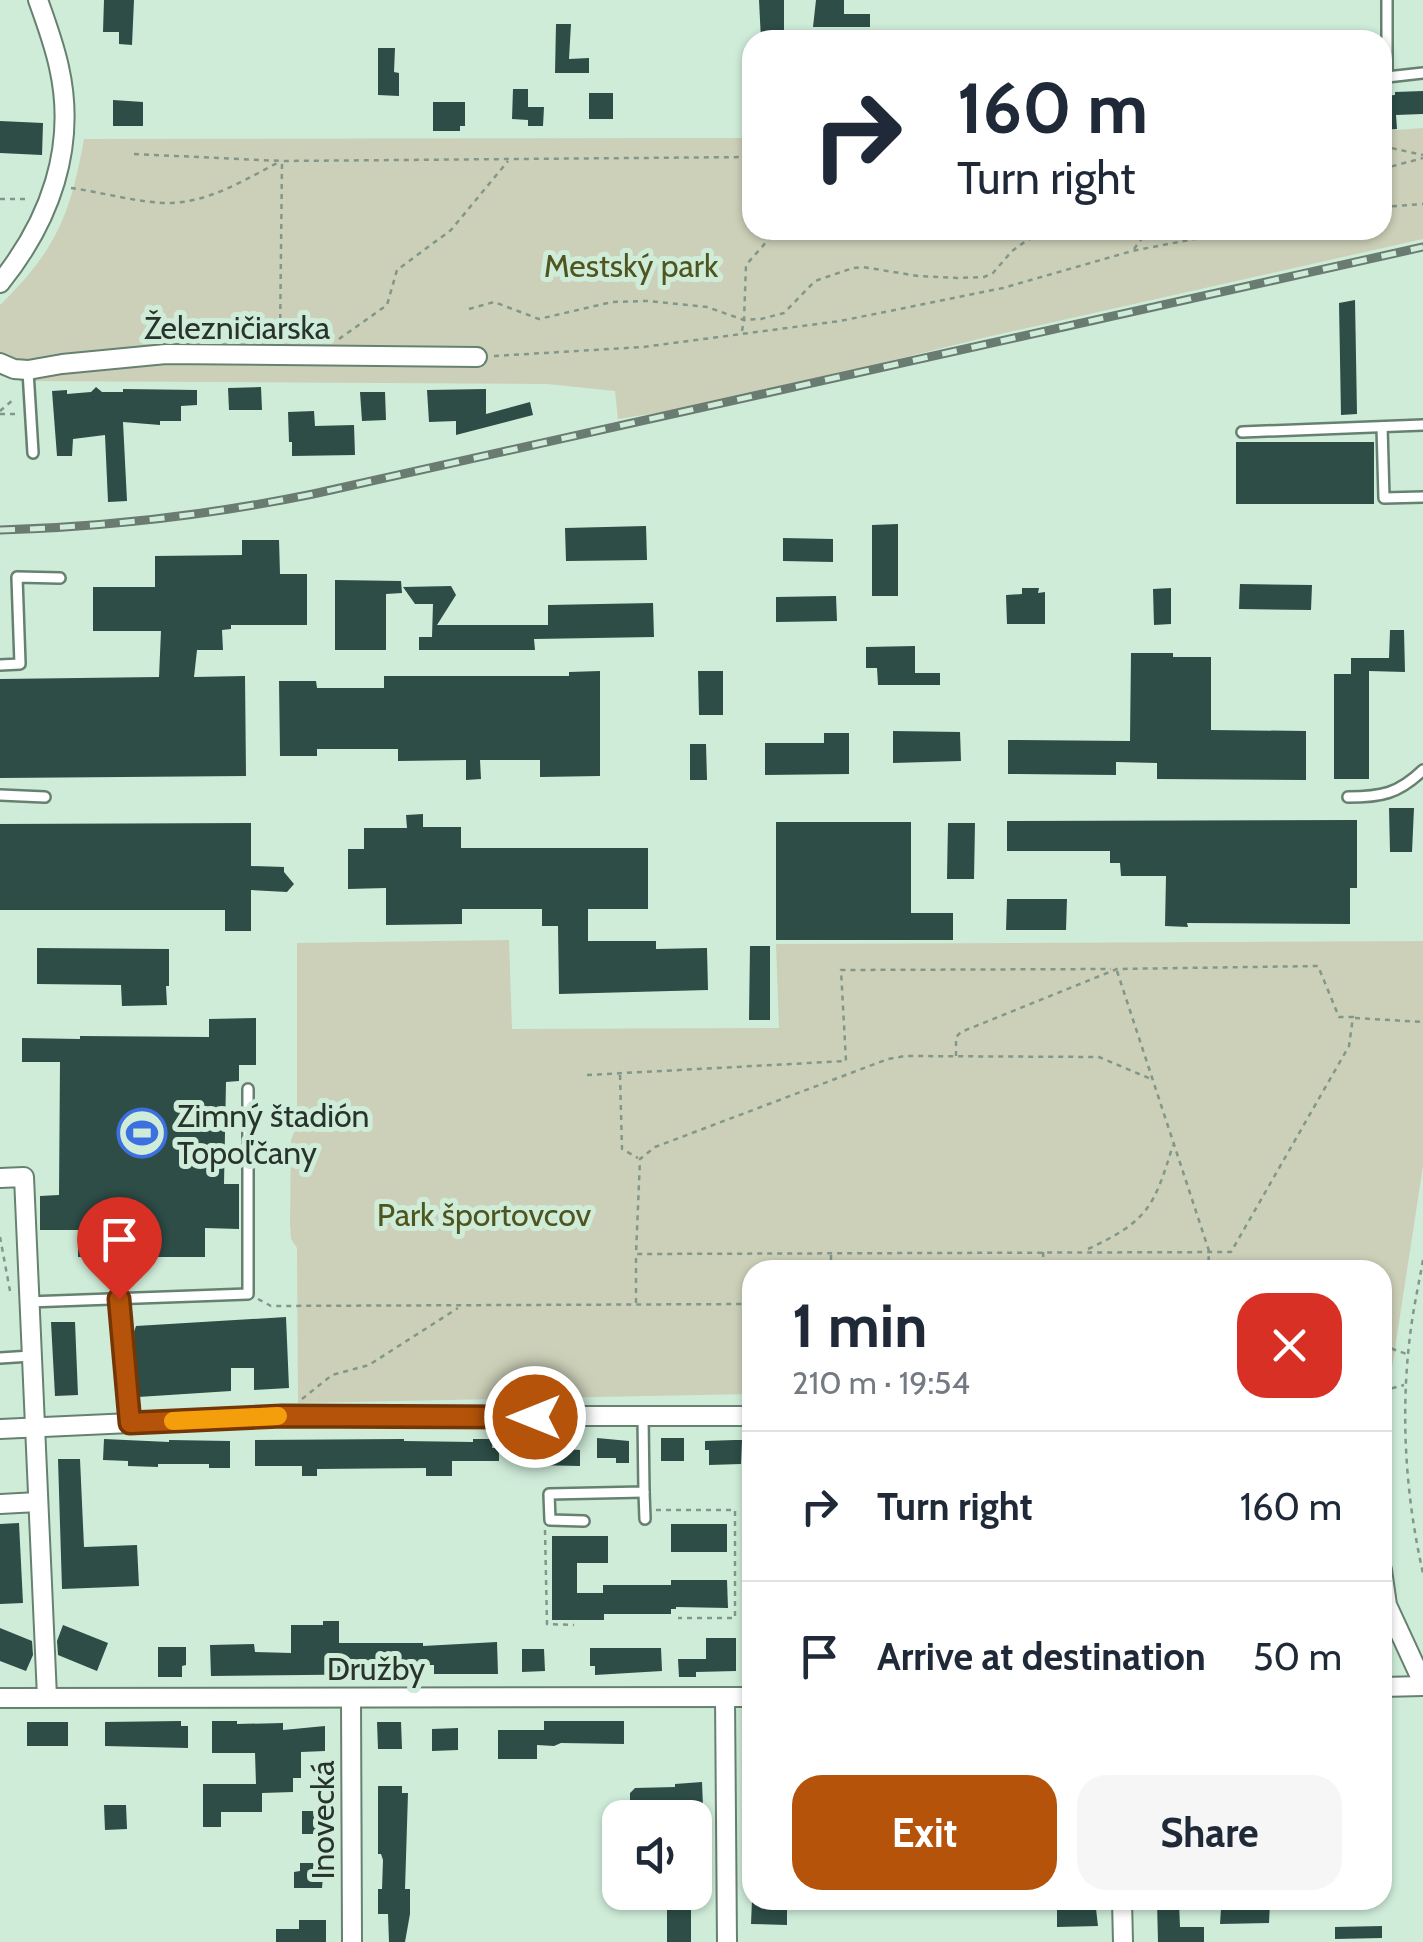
<!DOCTYPE html>
<html lang="en">
<head>
<meta charset="utf-8">
<style>
  body { margin:0; font-family:Cabin,sans-serif; background:#f6f6f7; color:#1f2937; height:100vh; display:flex; flex-direction:column; font-size:38px; white-space:nowrap }
  * { box-sizing:border-box; margin:0 }
  p { font-size:32px; color:#747a83 }
  .icon { flex:none; width:55px; height:55px; fill:none; stroke:currentColor; stroke-width:2; stroke-linecap:round; stroke-linejoin:round }
  .map { position:relative; flex:1; overflow:hidden }
  .details { position:absolute; left:742px; top:1260px; width:650px; height:650px; display:flex; flex-direction:column; background:#fff; border-radius:30px; box-shadow:0 2px 8px #0004 }
  .details>* { flex:none }
  .top-card { position:absolute; left:742px; top:30px; width:650px; height:210px; border-radius:30px; box-shadow:0 2px 8px #0004; background:#fff; color:#1f2937; overflow:hidden }
  .tools { position:absolute; left:602px; top:1800px; display:grid; gap:20px }
  .tools a { display:grid; place-items:center; width:110px; height:110px; border-radius:20px; background:#fff; box-shadow:0 2px 8px #0004; font-size:50px }
  .pin { position:absolute; display:grid; place-items:center; width:85px; height:85px; color:#fff; margin:-102px -42px; border-radius:50% 50% 50% 0; rotate:-45deg; box-shadow:0 0 10px #0007 }
  .pin .icon { rotate:45deg }
  .me { position:absolute; width:110px; margin:-55px; rotate:270deg; stroke-linejoin:round; filter:drop-shadow(0 0 8px #0008) }
  .turn { display:flex; align-items:center; gap:35px; height:210px; padding:0 50px; font-size:45px }
  .turn .icon { width:130px; height:130px; stroke-width:2.5 }
  .turn b { display:block; font-size:70px; line-height:85px }
  .round { display:grid; place-items:center; flex:none; width:105px; height:105px; border-radius:30px; background:#f6f6f7 }
  .head { display:flex; align-items:center; justify-content:space-between; height:170px; padding:0 50px }
  h1 { font-size:60px; font-weight:800; line-height:75px }
  .cta { display:flex; gap:20px; margin-top:auto; padding:20px 50px }
  .cta a { flex:1; height:115px; border-radius:30px; background:#b45309; color:#fff; font-size:40px; font-weight:800; line-height:115px; text-align:center }
  .cta a+a { background:#f6f6f7; color:#1f2937 }
  ul { padding:0; list-style:none }
  li { display:flex; align-items:center; gap:30px; height:150px; padding:0 50px; border-top:2px solid #e0e1e3 }
  li div { flex:1 }
  li b { display:block; font-size:38px }
  li em { font-style:normal }
  .map>svg:first-child { display:block }
</style>
</head>
<body>
<div class="map">
<svg width="1423" height="1942" viewBox="0 0 1423 1942">
  <rect width="100%" height="100%" fill="#cfecd9"/>
  <!-- green -->
  <g fill="#ccd0b8">
    <path d="M 1423,128 L 1423,239 L 987,337 L 719,403 L 618,419 L 615,391 L 547,384 L 20,381 L 0,358 L 0,305 C 56,250 70,216 84,139 L 752,138 L 752,230 L 1382,230 L 1383,131 Z"/>
    <polygon points="509,940 512,1029 779,1028 776,944 1423,941 1423,1166 1390,1381 1383,1381 1382,1270 752,1270 752,1394 298,1403 297,1248 291,1239 290,1224 291,1140 297,1125 297,943"/>
  </g>
  <!-- building -->
  <g fill="#2d4d46">
    <polygon points="104,0 134,0 132,45 119,44 119,32 103,32"/>
    <polygon points="759,0 784,0 784,40 761,40"/>
    <polygon points="816,0 844,0 844,14 870,14 870,27 813,27"/>
    <polygon points="556,24 571,24 569,59 589,58 589,73 555,73"/>
    <polygon points="378,48 395,48 394,72 399,73 399,96 378,95"/>
    <polygon points="513,89 528,89 528,107 544,107 543,126 528,126 528,120 512,119"/>
    <polygon points="1423,91 1423,114 1396,115 1397,129 1382,130 1382,96 1395,95 1395,92"/>
    <rect x="589" y="93" width="24" height="26"/>
    <polygon points="113,100 143,102 143,126 113,126"/>
    <polygon points="433,102 465,102 465,126 460,126 460,131 433,131"/>
    <polygon points="0,121 43,123 42,155 0,153"/>
    <polygon points="1355,300 1357,414 1341,415 1339,303"/>
    <polygon points="96,387 102,392 123,392 123,389 197,390 197,405 181,406 181,421 160,421 160,425 123,422 127,501 108,502 105,435 73,439 72,456 57,456 52,391 67,390 67,394 91,392"/>
    <polygon points="261,387 262,410 229,410 228,388"/>
    <polygon points="486,389 486,414 530,402 533,415 456,435 456,421 429,422 427,390"/>
    <polygon points="360,392 385,392 386,420 362,421"/>
    <polygon points="314,411 315,426 354,425 355,455 292,456 292,442 289,442 288,412"/>
    <rect x="1236" y="442" width="138" height="62"/>
    <polygon points="898,524 898,596 872,596 872,525"/>
    <polygon points="646,526 647,560 566,561 565,528"/>
    <polygon points="783,538 833,539 833,562 783,561"/>
    <polygon points="242,540 279,540 280,574 307,574 307,625 231,625 231,629 222,630 223,650 197,650 194,677 245,676 246,776 0,778 0,679 159,677 161,631 93,631 93,587 155,587 155,556 242,555"/>
    <polygon points="335,580 401,581 402,593 386,594 386,650 335,650"/>
    <polygon points="1240,584 1312,585 1311,610 1239,609"/>
    <polygon points="451,586 456,595 437,625 548,625 548,605 653,603 654,637 534,639 535,650 419,650 419,637 432,637 433,604 415,604 403,587"/>
    <polygon points="1022,588 1039,588 1038,593 1045,592 1045,624 1007,624 1006,595 1022,594"/>
    <polygon points="1171,588 1171,624 1154,625 1153,589"/>
    <polygon points="836,596 837,621 776,622 776,597"/>
    <polygon points="1390,630 1404,630 1405,672 1369,671 1369,779 1334,779 1334,674 1351,674 1351,658 1389,658"/>
    <polygon points="915,646 915,673 940,673 940,685 878,685 877,668 866,668 866,647"/>
    <polygon points="1131,653 1173,653 1173,657 1211,657 1211,730 1306,731 1306,780 1157,779 1157,763 1116,762 1116,775 1008,774 1008,740 1130,741"/>
    <polygon points="600,671 600,776 540,777 540,760 480,760 481,779 466,780 466,760 398,761 398,749 317,749 317,756 280,756 279,681 316,681 317,688 384,688 384,676 569,676 569,672"/>
    <polygon points="698,671 723,671 723,715 699,715"/>
    <polygon points="893,731 960,732 961,761 893,763"/>
    <polygon points="824,733 849,733 849,774 765,775 765,743 824,743"/>
    <polygon points="690,744 706,744 707,780 690,780"/>
    <polygon points="1389,808 1414,808 1412,852 1390,852"/>
    <polygon points="423,814 423,827 461,827 461,848 648,848 648,909 588,909 588,941 656,941 656,949 707,948 708,990 559,994 558,926 542,926 542,909 462,909 462,924 386,925 386,888 348,889 348,849 364,849 364,828 407,828 406,815"/>
    <polygon points="1357,820 1357,888 1350,888 1350,924 1187,923 1188,927 1165,926 1166,876 1121,876 1120,863 1110,863 1110,851 1007,851 1007,821"/>
    <polygon points="776,822 911,822 911,913 953,913 953,940 776,940"/>
    <polygon points="251,823 251,866 284,867 284,872 294,884 287,892 251,890 251,931 225,931 225,910 0,910 0,824"/>
    <polygon points="948,823 975,823 974,879 947,879"/>
    <polygon points="1007,899 1067,899 1066,930 1006,930"/>
    <polygon points="750,946 770,946 770,1020 749,1020"/>
    <polygon points="37,948 169,949 169,986 166,986 167,1005 122,1006 121,985 37,984"/>
    <polygon points="256,1018 256,1065 239,1065 239,1081 226,1082 224,1184 239,1184 239,1229 205,1228 205,1257 149,1257 149,1261 126,1261 126,1257 78,1257 78,1230 40,1230 40,1196 59,1195 60,1062 22,1062 22,1038 80,1039 80,1036 209,1037 209,1019"/>
    <polygon points="286,1317 289,1388 254,1390 254,1368 231,1368 231,1391 138,1397 134,1332 136,1326"/>
    <polygon points="51,1322 75,1322 78,1395 55,1396"/>
    <polygon points="530,1438 567,1438 567,1449 580,1450 580,1466 530,1465"/>
    <polygon points="597,1438 629,1441 629,1463 616,1463 616,1458 597,1458"/>
    <rect x="661" y="1438" width="23" height="23"/>
    <polygon points="104,1439 169,1442 169,1440 230,1441 230,1468 209,1468 209,1464 158,1464 158,1467 128,1466 128,1461 103,1460"/>
    <polygon points="404,1439 404,1441 473,1442 473,1439 493,1439 492,1448 499,1448 499,1461 452,1461 452,1476 426,1476 426,1468 317,1469 317,1476 302,1476 302,1466 255,1466 255,1440"/>
    <polygon points="735,1440 742,1440 741,1464 709,1465 709,1450 705,1450 705,1441"/>
    <polygon points="58,1459 80,1459 84,1547 137,1545 139,1586 62,1589"/>
    <polygon points="19,1523 23,1603 0,1604 0,1524"/>
    <rect x="671" y="1524" width="56" height="28"/>
    <polygon points="552,1536 608,1536 608,1563 577,1563 577,1593 603,1593 603,1585 671,1585 671,1580 727,1580 728,1608 676,1607 676,1609 671,1609 671,1614 604,1614 604,1620 552,1620"/>
    <polygon points="323,1621 339,1621 339,1643 423,1643 423,1646 497,1642 498,1674 434,1674 434,1665 403,1665 403,1674 211,1676 210,1645 254,1644 255,1652 291,1653 291,1625 323,1625"/>
    <polygon points="63,1625 108,1643 97,1671 58,1655 57,1641"/>
    <polygon points="0,1628 32,1641 33,1655 26,1671 0,1661"/>
    <polygon points="706,1638 736,1638 736,1671 696,1672 696,1677 679,1677 678,1659 706,1659"/>
    <polygon points="158,1647 186,1647 186,1665 182,1666 182,1677 158,1677"/>
    <polygon points="590,1648 661,1648 662,1671 595,1675 595,1666 590,1666"/>
    <polygon points="522,1649 544,1649 545,1671 522,1672"/>
    <polygon points="181,1721 181,1726 188,1726 188,1748 105,1746 105,1722"/>
    <polygon points="212,1721 237,1721 237,1724 283,1723 283,1730 325,1726 325,1751 301,1752 301,1778 293,1778 293,1792 262,1793 262,1812 221,1812 221,1827 203,1827 203,1784 256,1784 255,1753 212,1753"/>
    <polygon points="544,1721 624,1721 624,1744 561,1743 554,1746 537,1745 537,1759 498,1759 498,1730 544,1730"/>
    <rect x="27" y="1722" width="41" height="24"/>
    <polygon points="377,1722 401,1722 402,1749 378,1749"/>
    <polygon points="458,1728 458,1750 432,1751 432,1729"/>
    <polygon points="702,1782 703,1807 678,1808 678,1818 657,1818 657,1811 630,1811 630,1793 635,1788 675,1787 675,1784"/>
    <polygon points="378,1786 402,1786 402,1793 408,1793 405,1889 410,1889 410,1914 405,1942 389,1942 388,1914 378,1914 378,1889 382,1889 383,1860 381,1854 378,1854"/>
    <polygon points="104,1805 126,1805 127,1829 105,1830"/>
    <rect x="302" y="1811" width="23" height="23"/>
    <polygon points="300,1863 325,1863 326,1877 323,1877 322,1888 294,1888 294,1872 300,1871"/>
    <rect x="667" y="1892" width="24" height="50"/>
    <polygon points="752,1900 783,1900 783,1909 787,1909 787,1925 751,1924"/>
    <polygon points="1070,1900 1095,1900 1098,1926 1057,1927 1057,1905 1070,1905"/>
    <polygon points="1157,1901 1179,1901 1180,1927 1204,1927 1204,1942 1158,1942"/>
    <polygon points="1241,1903 1270,1903 1269,1923 1220,1924 1221,1908 1241,1908"/>
    <polygon points="299,1920 326,1920 326,1942 276,1942 276,1929 299,1929"/>
    <polygon points="1382,1926 1382,1938 1335,1939 1335,1927"/>
  </g>
  <g fill="none" stroke-linecap="round" stroke-linejoin="round">
    <!-- lane casing -->
    <g stroke="#668170" stroke-width="14">
      <g id="lane">
        <polyline points="1387,77 1387,0"/>
        <polyline points="1382,80 1387,77 1423,73"/>
        <polyline points="28,371 33,453"/>
        <polyline points="1382,427 1384,498 1423,497"/>
        <polyline points="1242,432 1423,425"/>
        <polyline points="0,665 20,664 17,577 60,578"/>
        <polyline points="0,795 45,797"/>
        <path d="M 1348,797 C 1381,797 1398,794 1423,770"/>
        <polyline points="119,1299 131,1423"/>
        <polyline points="28,1302 248,1294 248,1089"/>
        <polyline points="0,1358 31,1356"/>
        <polyline points="644,1492 645,1519"/>
        <polyline points="584,1521 550,1520 549,1494 644,1492 643,1417"/>
      </g>
    </g>
    <!-- street casing -->
    <g stroke="#668170" stroke-width="22">
      <g id="street">
        <path d="M 0,283 C 50,221 77,147 59,67 C 54,44 46,22 38,0"/>
        <polyline points="0,363 14,369 28,370 62,364 166,354 477,357"/>
        <polyline points="0,1178 24,1177 47,1697"/>
        <polyline points="0,1429 282,1416 752,1416"/>
        <polyline points="0,1504 38,1502"/>
        <polyline points="1382,1570 1387,1605 1423,1683"/>
        <polyline points="1382,1687 1423,1686"/>
        <polyline points="725,1697 727,1942"/>
        <polyline points="0,1698 752,1697"/>
        <polyline points="351,1698 352,1942"/>
        <polyline points="1122,1900 1123,1942"/>
      </g>
    </g>
    <!-- path -->
    <g stroke="#82978a" stroke-width="2.5" stroke-dasharray="5 5" stroke-linecap="butt">
      <polyline points="1382,146 1423,155"/>
      <polyline points="134,154 282,161 752,157"/>
      <polyline points="1382,169 1423,158"/>
      <path d="M 71,188 C 101,192 143,204 172,203 C 212,201 246,179 281,161"/>
      <polyline points="0,199 25,199"/>
      <polyline points="1382,207 1423,204"/>
      <polyline points="1130,230 1145,232"/>
      <polyline points="1025,239 1032,230"/>
      <polyline points="1134,249 1148,230"/>
      <polyline points="469,309 494,302 539,319 612,302 647,301 707,307 744,320 761,319 784,313 815,281 853,268 863,267 918,276 957,278 984,277 993,273 1012,251 1026,241 1042,233 1054,230"/>
      <polyline points="742,331 744,320 746,265 777,230"/>
      <polyline points="280,339 282,162"/>
      <polyline points="339,339 387,305 397,270 451,230 508,161"/>
      <polyline points="494,356 643,347 840,321 1003,288 1132,251 1241,230"/>
      <polyline points="0,411 14,399"/>
      <polyline points="0,414 18,414"/>
      <polyline points="1117,971 1209,1251 1208,1270"/>
      <polyline points="1355,1018 1423,1022"/>
      <polyline points="956,1056 956,1037 961,1032 1117,969 1318,966 1339,1017 1353,1017 1349,1046 1231,1252 636,1254 640,1159 655,1147 888,1059 905,1056 1099,1057 1151,1079"/>
      <polyline points="587,1075 846,1061 841,970 1111,969"/>
      <polyline points="620,1075 622,1149 638,1158"/>
      <polyline points="0,1237 10,1291"/>
      <path d="M 1088,1249 C 1148,1221 1154,1207 1173,1145"/>
      <polyline points="1043,1252 1044,1270"/>
      <path d="M 1423,1260 C 1419,1283 1414,1305 1411,1328 C 1400,1409 1405,1494 1423,1573"/>
      <polyline points="831,1270 831,1253"/>
      <polyline points="258,1299 271,1306 752,1304"/>
      <polyline points="636,1303 636,1256"/>
      <polyline points="1382,1345 1409,1355"/>
      <polyline points="1382,1391 1404,1385"/>
      <polyline points="302,1399 332,1375 369,1365 458,1308"/>
      <polyline points="656,1510 735,1510 735,1618 678,1618"/>
      <polyline points="545,1530 547,1624 574,1625"/>
    </g>
    <!-- lane -->
    <use href="#lane" stroke="#fff" stroke-width="9"/>
    <!-- street -->
    <use href="#street" stroke="#fff" stroke-width="18"/>
    <!-- rail casing -->
    <g stroke="#6a7c71" stroke-width="9">
      <path id="rail" d="M 0,530 C 105,527 210,515 313,494 L 1423,247"/>
    </g>
    <!-- rail -->
    <use href="#rail" stroke="#cfecd9" stroke-width="5" stroke-dasharray="15" stroke-linecap="butt"/>
  </g>
  <g fill="none" stroke-linecap="round" stroke-linejoin="round">
    <!-- route casing -->
    <g stroke="#753606" stroke-width="25">
      <polyline id="route" points="119,1299 130,1423 282,1416 535,1417"/>
    </g>
    <!-- route -->
    <use href="#route" stroke="#b45309" stroke-width="18"/>
    <!-- slow -->
    <polyline stroke="#f59e0b" stroke-width="18" points="173,1421 278,1416"/>
  </g>
  <!-- icons -->
  <defs>
    <g id="stadium-ring" transform="scale(2.5)"><circle r="9.5" fill="#cfecd9" stroke="#3c6fdf" stroke-width="1.5"/><path d="M0-5a6.5 5 0 1 0 0 10a6.5 5 0 1 0 0-10ZM-3.5-1.8h7v3.6h-7Z" fill="#3c6fdf"/></g>
  </defs>
  <g fill-rule="evenodd">
    <use href="#stadium-ring" x="142" y="1133"/>
  </g>
  <g text-anchor="middle" dominant-baseline="central" stroke-width="10" stroke-linejoin="round" paint-order="stroke">
    <!-- park labels -->
    <g font-size="32" fill="#4f551f" stroke="#cfecd9">
      <text x="631" y="265">Mestský park</text>
      <text x="484" y="1214">Park športovcov</text>
    </g>
    <!-- street labels -->
    <g font-size="32" fill="#28332c" stroke="#cfecd9">
      <text x="237" y="327">Železničiarska</text>
      <text x="376" y="1668">Družby</text>
      <text transform="translate(322 1820) rotate(-90)">Inovecká</text>
    </g>
    <!-- poi labels -->
    <g font-size="32" fill="#28332c" stroke="#cfecd9" text-anchor="start">
      <text x="177" y="1115">Zimný štadión<tspan x="177" dy="37">Topoľčany</tspan></text>
    </g>
  </g>
</svg>
<div class="tools">
<a><svg class="icon" aria-label="sound" viewBox="0 0 24 24"><path d="M4 9h4l5-4v14l-5-4H4zM17 9q2 3 0 6"/></svg></a>
</div>
<div class="pin" style="left:119px;top:1299px;background:#d93025"><svg class="icon" aria-label="arrive" viewBox="0 0 24 24"><path d="M6 21V4h12l-3 4 3 4H6"/></svg></div>
<svg class="me" style="left:535px;top:1417px" viewBox="-20 -20 40 40"><circle r="17" fill="#b45309" stroke="#fff" stroke-width="3"/><path d="M0-11L8 9 0 5-8 9z" fill="#fff"/></svg>
<div class="top-card">
<div class="turn"><svg class="icon" aria-label="right" viewBox="0 0 24 24"><path d="M7 20v-9h11M14 6l5 5-5 5"/></svg><div><b>160 m</b>Turn right</div></div>
</div>
<section class="details">
<div class="head"><div><h1>1 min</h1><p>210 m · 19:54</p></div><a class="round" style="background:#d93025;color:#fff"><svg class="icon" aria-label="close" viewBox="0 0 24 24"><path d="M6 6l12 12M18 6L6 18"/></svg></a></div>
<ul>
<li><svg class="icon" aria-label="right" viewBox="0 0 24 24"><path d="M7 20v-9h11M14 6l5 5-5 5"/></svg><div><b>Turn right</b></div><em>160 m</em></li>
<li><svg class="icon" aria-label="arrive" viewBox="0 0 24 24"><path d="M6 21V4h12l-3 4 3 4H6"/></svg><div><b>Arrive at destination</b></div><em>50 m</em></li>
</ul>
<div class="cta"><a>Exit</a><a>Share</a></div>
</section>
</div>
</body>
</html>
